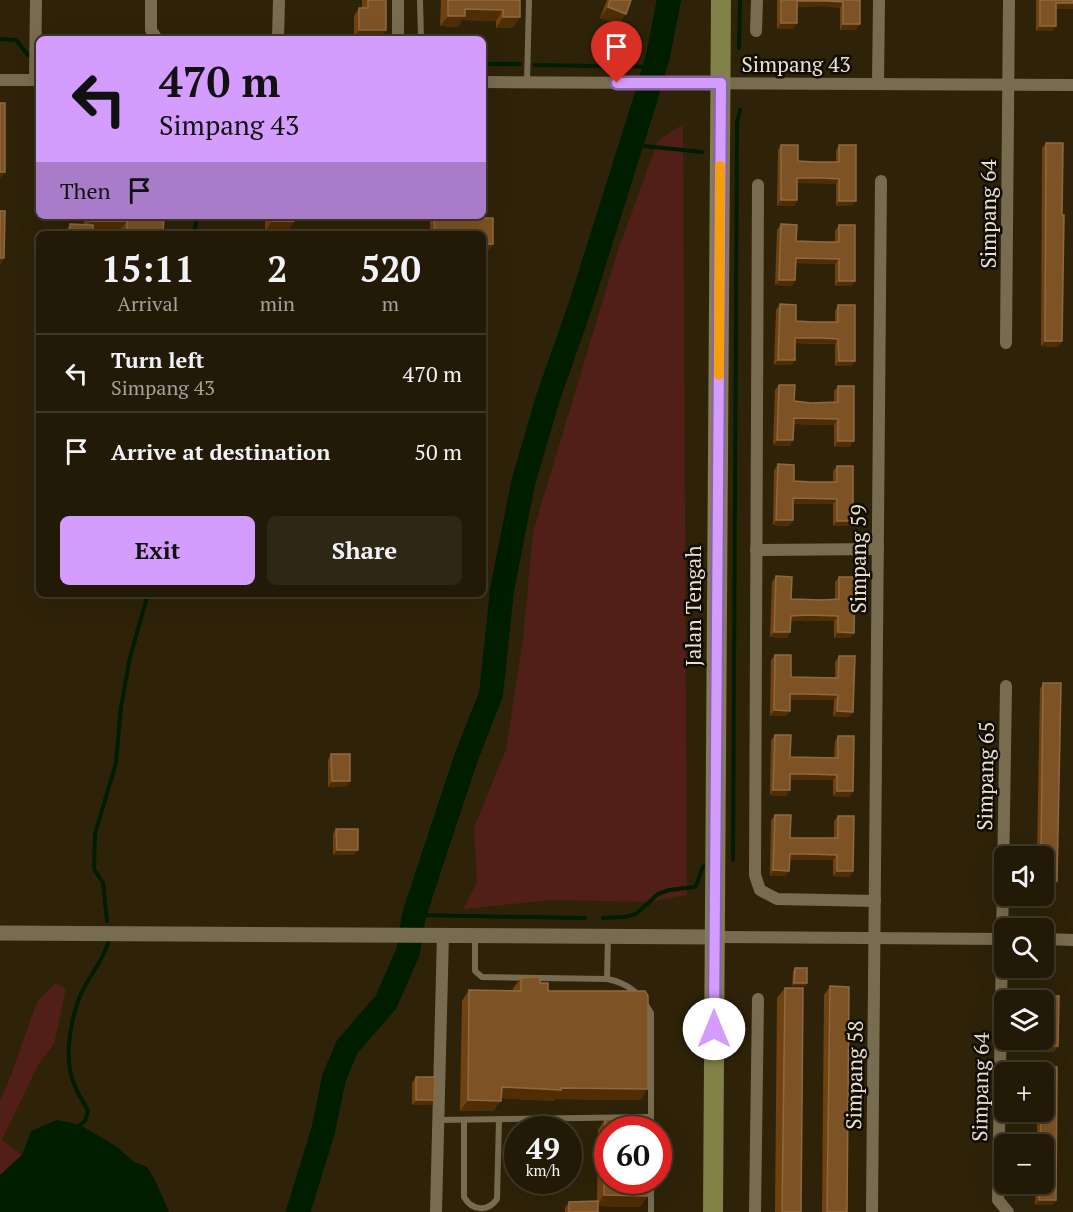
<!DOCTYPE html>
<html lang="en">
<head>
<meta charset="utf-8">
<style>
  body { margin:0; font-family:"PT Serif",serif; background:#2e2715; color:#f1f3f6; height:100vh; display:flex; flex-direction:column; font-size:22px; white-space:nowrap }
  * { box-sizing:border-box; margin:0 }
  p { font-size:20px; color:#a2a19b }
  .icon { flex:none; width:33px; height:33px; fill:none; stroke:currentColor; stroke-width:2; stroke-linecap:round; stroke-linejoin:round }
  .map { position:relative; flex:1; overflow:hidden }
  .sheet { position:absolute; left:36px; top:231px; width:450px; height:366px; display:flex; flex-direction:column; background:#221a07; border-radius:9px; box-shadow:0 6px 24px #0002,0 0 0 2px #3f3828 }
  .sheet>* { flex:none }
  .hud { position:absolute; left:36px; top:36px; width:450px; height:183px; border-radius:9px; box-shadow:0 6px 24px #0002,0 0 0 2px #3f3828; background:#d49cfc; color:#111; overflow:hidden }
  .tools { position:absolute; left:994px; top:846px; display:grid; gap:12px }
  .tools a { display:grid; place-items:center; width:60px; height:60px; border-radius:9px; background:#221a07; box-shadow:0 6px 24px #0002,0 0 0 2px #3f3828; font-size:30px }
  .speed { position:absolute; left:504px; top:1116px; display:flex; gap:12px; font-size:30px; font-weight:700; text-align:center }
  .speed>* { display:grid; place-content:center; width:78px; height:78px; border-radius:50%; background:#221a07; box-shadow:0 6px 24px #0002,0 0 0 2px #3f3828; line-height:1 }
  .speed small { font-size:15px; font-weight:400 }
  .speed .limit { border:9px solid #d22; background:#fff; color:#111 }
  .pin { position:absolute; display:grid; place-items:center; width:51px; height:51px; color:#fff; margin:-62px -26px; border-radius:50% 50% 50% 0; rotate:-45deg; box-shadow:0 0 6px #0007 }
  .pin .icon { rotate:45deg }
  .me { position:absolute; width:66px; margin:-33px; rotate:0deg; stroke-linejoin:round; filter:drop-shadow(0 0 4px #0008) }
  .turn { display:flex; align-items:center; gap:21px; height:126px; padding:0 24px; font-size:27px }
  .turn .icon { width:78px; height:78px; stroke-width:2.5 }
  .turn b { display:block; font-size:42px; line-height:51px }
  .then { display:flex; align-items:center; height:57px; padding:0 24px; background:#0003; gap:12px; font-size:22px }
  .eta { display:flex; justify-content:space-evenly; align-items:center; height:102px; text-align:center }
  .eta b { font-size:36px; font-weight:700; line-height:42px }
  .action { display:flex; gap:12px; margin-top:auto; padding:12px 24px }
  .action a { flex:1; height:69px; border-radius:9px; background:#d49cfc; color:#111; font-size:24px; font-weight:700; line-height:69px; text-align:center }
  .action a+a { background:#2e2715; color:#f1f3f6 }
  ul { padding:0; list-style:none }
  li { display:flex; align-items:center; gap:18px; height:78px; padding:0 24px; border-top:2px solid #3f3828 }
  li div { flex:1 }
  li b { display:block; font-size:22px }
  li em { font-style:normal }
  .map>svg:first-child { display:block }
</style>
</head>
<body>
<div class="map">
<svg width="1073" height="1212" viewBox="0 0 1073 1212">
  <rect width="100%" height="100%" fill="#2e2309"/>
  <!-- green -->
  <g fill="#511f17">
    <polygon points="683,124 687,895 649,902 551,900 463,909 477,882 474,827 506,750 523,638 533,532 618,250 658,141"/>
    <polygon points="56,983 66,989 54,1044 39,1063 2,1140 22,1155 0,1175 0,1100 10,1078 37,1002"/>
  </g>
  <!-- water -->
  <polygon fill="#011d00" points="57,1120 80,1125 116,1146 134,1162 147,1167 155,1180 169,1212 0,1212 0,1175 22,1155 31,1131"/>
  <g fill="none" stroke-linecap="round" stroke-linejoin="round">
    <!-- stream -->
    <g stroke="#011d00" stroke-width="4">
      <polyline points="0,39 16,40 28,55"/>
      <polyline points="739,48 740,0"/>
      <polyline points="483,64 520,64"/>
      <polyline points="535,65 654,67"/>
      <polyline points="631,141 644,146 702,152"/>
      <polyline points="194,234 197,216"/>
      <polyline points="733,860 737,123 740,110"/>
      <polyline points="414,915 585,918"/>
      <path d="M 603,918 L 625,917 L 636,914 L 658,894 L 669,890 L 695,887 C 700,880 699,870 705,865"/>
      <polyline points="107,921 103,883 94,869 95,834 116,763 121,707 130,657 148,594"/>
      <path d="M 80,1125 L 85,1121 L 88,1111 C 84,1102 78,1095 75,1086 C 63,1060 70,1022 80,996 C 88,977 102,963 108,943"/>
    </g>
    <!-- river -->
    <polyline stroke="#011d00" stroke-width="24" points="298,1212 323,1131 334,1078 347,1047 386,1002 408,952 414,915 466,758 491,694 502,590 523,483 548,398 581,304 646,97 658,56 669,0"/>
    <!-- service -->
    <g stroke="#786c50" stroke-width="6">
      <polyline points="420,0 421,39"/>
      <polyline points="527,82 529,0"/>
      <path d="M 475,937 L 475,971 L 482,977 L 607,979 C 629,983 640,994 651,1013 L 651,1130"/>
      <polyline points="607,979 608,937"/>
      <polyline points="438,1120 651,1117"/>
      <path d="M 464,1120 L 464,1197 C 472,1211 488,1212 497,1199 L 499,1119"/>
      <polyline points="651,1180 651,1212"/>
    </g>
    <!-- minor -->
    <g stroke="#786c50" stroke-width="12">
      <polyline points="151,0 151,30 157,39"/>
      <polyline points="756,31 757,0"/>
      <polyline points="278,39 279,0"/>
      <polyline points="398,39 398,0"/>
      <polyline points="0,80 39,80"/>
      <polyline points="35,80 36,0"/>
      <polyline points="483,82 1073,85"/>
      <polyline points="878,84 879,0"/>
      <polyline points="758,185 755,875 760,890 777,899 875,901"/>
      <polyline points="1006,343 1009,0"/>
      <polyline points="756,550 878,549"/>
      <polyline points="1006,686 998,1200 1008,1212"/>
      <polyline points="715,937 1005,939"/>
      <polyline points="1044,939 1073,940"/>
      <polyline points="436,1212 443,934"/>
      <polyline points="755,1212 758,999"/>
      <polyline points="872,1212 881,181"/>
    </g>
    <!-- tertiary -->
    <polyline stroke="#786c50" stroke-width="15" points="0,933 715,937"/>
    <!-- primary -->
    <polyline stroke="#828148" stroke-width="20" points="713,1212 721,0"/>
  </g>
  <!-- wall -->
  <g fill="#704210">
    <polygon points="362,0 386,0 386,30 380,38 354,38 354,16 359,8 362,8"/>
    <polygon points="441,0 520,0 520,17 512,28 496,28 496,21 462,20 458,27 440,26"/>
    <polygon points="607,0 631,0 626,14 618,24 600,18"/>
    <polygon points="777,0 860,0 856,30 840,30 840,8 823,6 797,7 793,29 777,29"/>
    <polygon points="1036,0 1073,0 1056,9 1052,31 1036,31"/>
    <polygon points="1046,143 1062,215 1062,341 1058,347 1041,346 1042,148"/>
    <polygon points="781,145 798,161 814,162 836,162 836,151 839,145 852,206 836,206 836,184 819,183 797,183 797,200 794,206 777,206 778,150"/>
    <polygon points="84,216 164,216 163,234 120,234 120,230 93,230 93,234 65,234 65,232 70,224 84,224"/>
    <polygon points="265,216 294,216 294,221 288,231 265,231"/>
    <polygon points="430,216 452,216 452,218 493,218 493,244 488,251 483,251 483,234 430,234"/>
    <polygon points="781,224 796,241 835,242 835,231 839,225 855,281 851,286 835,286 835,264 796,263 795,280 792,286 775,285 777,230"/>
    <polygon points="780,304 796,321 812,322 835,322 835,311 838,305 855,361 851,366 835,366 835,344 818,344 795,343 795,360 791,365 774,365 776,310"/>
    <polygon points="779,385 794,401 811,403 834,402 834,391 838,386 850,447 834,447 834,425 794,424 790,446 773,445 775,390"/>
    <polygon points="778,464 794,481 811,482 833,482 833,471 837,466 853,521 850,526 833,526 833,504 793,504 793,520 789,526 773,525 774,470"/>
    <polygon points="776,576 791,599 822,600 835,599 835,582 839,577 854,633 850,638 834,638 834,621 791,621 787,638 770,637 772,582"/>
    <polygon points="775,655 791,677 835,678 835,662 839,656 853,712 849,717 833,717 834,700 790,700 786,716 770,716 771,660"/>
    <polygon points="1043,683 1057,881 1054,887 1044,856 1037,856 1040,689"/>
    <polygon points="775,735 790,757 834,758 835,741 838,736 853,791 849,797 833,796 833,780 803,779 790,779 786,796 770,795 771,740"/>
    <polygon points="331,754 347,786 328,787 328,760"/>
    <polygon points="775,815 790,838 834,838 834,821 838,816 853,871 849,877 833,876 833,860 803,859 790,860 789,871 785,876 770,876 771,820"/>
    <polygon points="336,829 354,855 333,855 333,834"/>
    <polygon points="795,968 807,983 805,986 792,986 793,971"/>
    <polygon points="521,978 540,983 640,1100 555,1099 553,1101 501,1098 493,1111 460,1111 462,1001 469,990 513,991 513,988"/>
    <polygon points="830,986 847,1212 822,1212 824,995"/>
    <polygon points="785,988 801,1212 775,1212 777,998"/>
    <polygon points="1042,996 1059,996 1058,1046 1054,1052 1036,1051 1037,1040 1044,1040 1044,1000 1038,1000"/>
    <polygon points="1040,1067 1057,1067 1056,1200 1052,1205 1035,1205 1036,1184 1044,1184 1044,1144 1037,1144 1037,1123 1035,1123 1035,1112 1044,1112 1044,1072 1036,1072"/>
    <polygon points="416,1077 434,1100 430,1105 412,1105 412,1083"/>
    <polygon points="605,1119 640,1207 598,1206 598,1212 565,1212 565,1208 569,1202 597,1201 598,1130"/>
  </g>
  <!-- shaded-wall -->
  <g fill="#502e05">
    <polygon points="797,1 827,1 843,2 840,8 823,6 793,7"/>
    <polygon points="1056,3 1073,3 1073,9 1052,9"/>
    <polygon points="608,7 626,14 618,24 600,18"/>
    <polygon points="465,9 503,10 496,21 462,20 458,27 440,26 448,16"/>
    <polygon points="503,17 520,17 512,28 496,28"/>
    <polygon points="781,23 797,23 793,29 777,29"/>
    <polygon points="843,24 860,24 856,30 840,30"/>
    <polygon points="1040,26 1056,26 1052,31 1036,31"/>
    <polygon points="359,30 386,30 380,38 354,38"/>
    <polygon points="0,172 5,172 0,179"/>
    <polygon points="797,178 823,178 839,179 836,184 794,183"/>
    <polygon points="781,200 797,200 794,206 777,206"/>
    <polygon points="839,201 856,201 852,206 836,206"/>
    <polygon points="91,221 127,221 120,230 84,230"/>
    <polygon points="272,221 294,221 288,231 265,231"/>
    <polygon points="483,244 493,244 488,251 483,251"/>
    <polygon points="0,258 4,258 0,265"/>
    <polygon points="796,258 839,259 835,264 792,263"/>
    <polygon points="779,280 795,280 792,286 775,285"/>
    <polygon points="839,281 855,281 851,286 835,286"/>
    <polygon points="795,338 838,339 835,344 791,343"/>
    <polygon points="1045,341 1062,341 1058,347 1041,346"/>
    <polygon points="778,360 795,360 791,365 774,365"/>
    <polygon points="839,361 855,361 851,366 835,366"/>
    <polygon points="794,418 838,419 834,425 790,424"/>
    <polygon points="777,440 793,440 790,446 773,445"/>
    <polygon points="838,441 854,441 850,447 834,447"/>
    <polygon points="793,498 837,499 833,504 789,504"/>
    <polygon points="776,520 793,520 789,526 773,525"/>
    <polygon points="837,521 853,521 850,526 833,526"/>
    <polygon points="808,615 838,616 834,621 787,621 791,616"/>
    <polygon points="774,632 790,632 787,638 770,637"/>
    <polygon points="838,632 854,633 850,638 834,638"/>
    <polygon points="790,694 838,695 834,700 787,700"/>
    <polygon points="774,710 790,711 786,716 770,716"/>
    <polygon points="837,711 853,712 849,717 833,717"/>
    <polygon points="790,774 837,775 833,780 786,780"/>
    <polygon points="332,781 350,781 347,786 328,787"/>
    <polygon points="773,790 790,790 786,796 770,795"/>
    <polygon points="837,791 853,791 849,797 833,796"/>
    <polygon points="337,850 358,850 354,855 333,855"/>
    <polygon points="790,854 807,854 837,855 833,860 786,860"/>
    <polygon points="773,870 789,871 785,876 770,876"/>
    <polygon points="837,871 853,871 849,877 833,876"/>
    <polygon points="1044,881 1057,881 1054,887 1044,886"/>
    <polygon points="794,983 807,983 805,986 792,986"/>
    <polygon points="1040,1046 1058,1046 1054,1052 1036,1051"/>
    <polygon points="502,1087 648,1089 640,1100 555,1099 553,1101 494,1098"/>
    <polygon points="416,1100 434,1100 430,1105 412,1105"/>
    <polygon points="468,1100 501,1101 493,1111 460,1111"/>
    <polygon points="1038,1117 1041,1117 1037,1123 1035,1123"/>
    <polygon points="604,1195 648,1196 640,1207 597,1206"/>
    <polygon points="1039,1200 1056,1200 1052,1205 1035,1205"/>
  </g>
  <!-- building -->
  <g fill="#7d5325" stroke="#8e6940" stroke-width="1.5">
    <polygon points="368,0 386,0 386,30 359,30 359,8 368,8"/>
    <polygon points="448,0 520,0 520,17 503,17 503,10 465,9 465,16 448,16"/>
    <polygon points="610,0 631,0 626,14 608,7"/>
    <polygon points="781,0 860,0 860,24 843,24 843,2 827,1 797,1 797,23 781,23"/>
    <polygon points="1040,0 1073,0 1073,3 1056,3 1056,26 1040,26"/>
    <rect x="0" y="103" width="5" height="69"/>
    <polygon points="1046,143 1063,143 1062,215 1064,215 1062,341 1045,341"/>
    <polygon points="781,145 798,145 798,161 814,162 839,162 839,145 856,145 856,201 839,201 839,179 823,178 797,178 797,200 781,200"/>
    <polygon points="0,211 5,211 4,258 0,258"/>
    <polygon points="91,216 164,216 163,234 127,234 127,221 91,221"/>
    <rect x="272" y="216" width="22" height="5"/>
    <polygon points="434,216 452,216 452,218 493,218 493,244 483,244 483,234 435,234"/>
    <polygon points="70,224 93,225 93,234 70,234"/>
    <polygon points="781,224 797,225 796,241 823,242 839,242 839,225 855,225 855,281 839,281 839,259 796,258 795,280 779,280"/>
    <polygon points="780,304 796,305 796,321 812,322 838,322 838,305 855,305 855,361 839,361 838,339 822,338 795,338 795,360 778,360"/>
    <polygon points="779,385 795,385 794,401 811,403 838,402 838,386 854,386 854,441 838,441 838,419 794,418 793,440 777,440"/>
    <polygon points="778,464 794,465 794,481 811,482 837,482 837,466 853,466 853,521 837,521 837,499 793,498 793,520 776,520"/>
    <polygon points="776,576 792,577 791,599 822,600 839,599 839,577 855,577 854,633 838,632 838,616 808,615 791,616 790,632 774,632"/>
    <polygon points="775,655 791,655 791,677 838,678 839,656 855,656 853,712 837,711 838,695 807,694 790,694 790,711 774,710"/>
    <polygon points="1043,683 1061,683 1057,881 1044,881 1044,856 1041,856"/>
    <polygon points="775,735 791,735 790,757 838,758 838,736 854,736 853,791 837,791 837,775 807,774 790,774 790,790 773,790"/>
    <polygon points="331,754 350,754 350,781 332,781"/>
    <polygon points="775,815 791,815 790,838 838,838 838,816 854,816 853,871 837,871 837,855 807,854 790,854 789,871 773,870"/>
    <polygon points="336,829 358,829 358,850 337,850"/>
    <polygon points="795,968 807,968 807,983 794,983"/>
    <polygon points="540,977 540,983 548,983 548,991 645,991 648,996 648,1089 561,1088 561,1090 502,1087 501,1101 468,1100 469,990 521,991 521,978"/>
    <polygon points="830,986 849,987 847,1212 827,1212"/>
    <polygon points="785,988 803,988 801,1212 782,1212"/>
    <polygon points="1042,996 1059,996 1058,1046 1040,1046 1040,1040 1044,1040 1044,1000 1041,1000"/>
    <polygon points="1040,1067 1057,1067 1056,1200 1039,1200 1039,1184 1044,1184 1044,1144 1040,1144 1041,1117 1038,1117 1039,1112 1044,1112 1044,1072 1040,1072"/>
    <polygon points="416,1077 435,1077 434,1100 416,1100"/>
    <polygon points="605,1119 649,1120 649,1130 608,1130 608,1180 648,1180 648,1196 604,1195"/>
    <polygon points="598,1201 598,1212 569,1212 569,1202"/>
  </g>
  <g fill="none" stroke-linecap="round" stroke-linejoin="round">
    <!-- route casing -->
    <g stroke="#8a65a4" stroke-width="15">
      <polyline id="route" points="617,83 721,83 714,1029"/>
    </g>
    <!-- route -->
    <use href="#route" stroke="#d49cfc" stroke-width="10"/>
    <!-- slow -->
    <polyline stroke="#f59e0b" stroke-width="10" points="719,375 720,166"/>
  </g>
  <g text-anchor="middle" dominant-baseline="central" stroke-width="5" stroke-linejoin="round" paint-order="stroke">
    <!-- street labels -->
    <g font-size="21" fill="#e8e0d1" stroke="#120d04">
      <text x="796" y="64">Simpang 43</text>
      <text transform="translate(988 214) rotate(-90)">Simpang 64</text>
      <text transform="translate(858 559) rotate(-90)">Simpang 59</text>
      <text transform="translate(693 606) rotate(-90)">Jalan Tengah</text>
      <text transform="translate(985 776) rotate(-89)">Simpang 65</text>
      <text transform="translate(854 1075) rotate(-89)">Simpang 58</text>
      <text transform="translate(980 1087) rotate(-89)">Simpang 64</text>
    </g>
  </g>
</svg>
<div class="tools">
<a><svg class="icon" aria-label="sound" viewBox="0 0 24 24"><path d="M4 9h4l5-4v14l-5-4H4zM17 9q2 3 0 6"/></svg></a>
<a><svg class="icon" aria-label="search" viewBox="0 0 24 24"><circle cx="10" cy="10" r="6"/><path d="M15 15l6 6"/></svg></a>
<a><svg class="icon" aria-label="layers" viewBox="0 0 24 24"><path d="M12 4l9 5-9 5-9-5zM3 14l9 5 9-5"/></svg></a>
<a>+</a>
<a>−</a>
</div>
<div class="speed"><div>49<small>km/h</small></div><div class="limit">60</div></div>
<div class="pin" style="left:617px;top:83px;background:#d93025"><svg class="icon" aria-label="arrive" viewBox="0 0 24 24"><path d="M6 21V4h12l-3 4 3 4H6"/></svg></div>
<svg class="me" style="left:714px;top:1029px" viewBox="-20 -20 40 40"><circle r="19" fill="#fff"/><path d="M0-13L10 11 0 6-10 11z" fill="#d49cfc"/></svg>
<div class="hud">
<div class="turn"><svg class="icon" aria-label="left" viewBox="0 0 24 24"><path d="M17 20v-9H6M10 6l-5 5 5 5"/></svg><div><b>470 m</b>Simpang 43</div></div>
<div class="then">Then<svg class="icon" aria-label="arrive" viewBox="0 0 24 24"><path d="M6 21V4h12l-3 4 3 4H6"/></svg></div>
</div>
<section class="sheet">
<div class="eta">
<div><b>15:11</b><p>Arrival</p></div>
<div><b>2</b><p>min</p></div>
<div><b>520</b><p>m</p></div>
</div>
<ul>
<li><svg class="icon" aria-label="left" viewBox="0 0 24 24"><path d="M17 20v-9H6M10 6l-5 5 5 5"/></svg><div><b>Turn left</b><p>Simpang 43</p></div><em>470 m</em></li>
<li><svg class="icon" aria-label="arrive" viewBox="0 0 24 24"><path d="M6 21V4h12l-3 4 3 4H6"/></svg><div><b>Arrive at destination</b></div><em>50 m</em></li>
</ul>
<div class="action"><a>Exit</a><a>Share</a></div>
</section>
</div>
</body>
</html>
